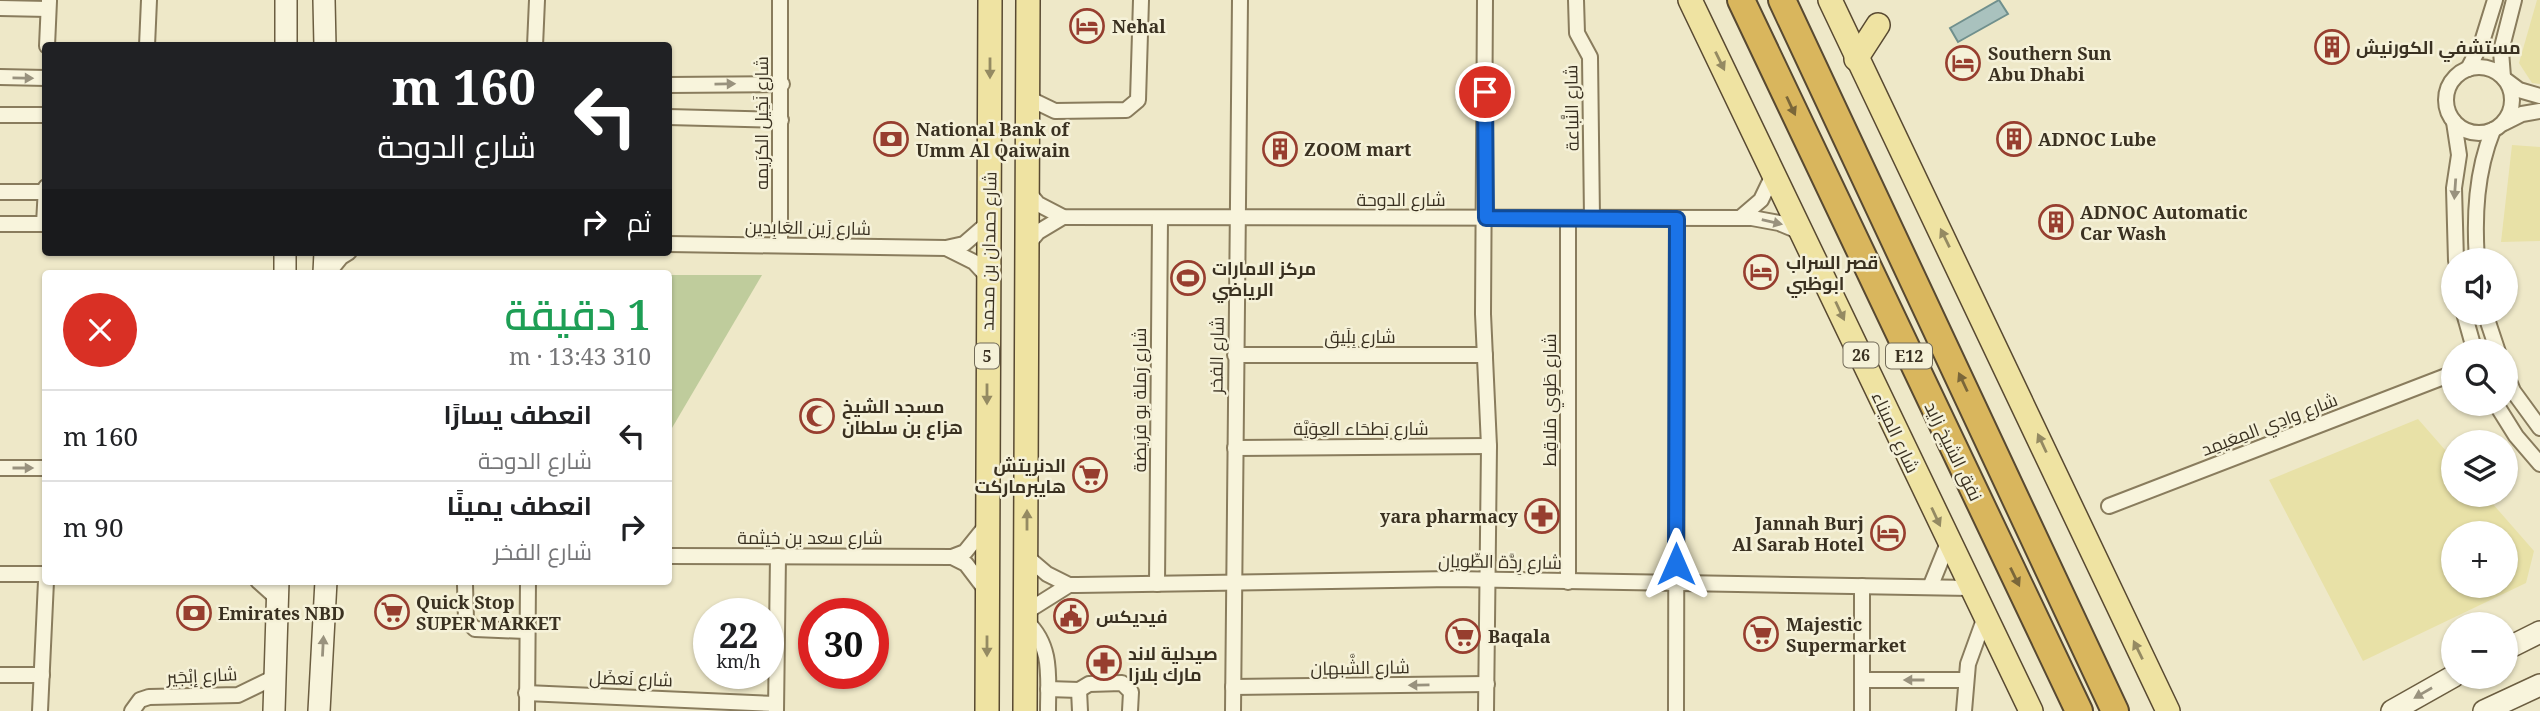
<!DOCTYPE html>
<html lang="ar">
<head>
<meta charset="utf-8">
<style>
  body { margin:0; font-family:"Noto Serif",Cairo,serif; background:#f2f2f2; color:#202124; direction:rtl; height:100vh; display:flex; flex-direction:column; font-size:26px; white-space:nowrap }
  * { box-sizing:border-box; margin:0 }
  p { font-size:23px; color:#757577 }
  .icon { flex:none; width:38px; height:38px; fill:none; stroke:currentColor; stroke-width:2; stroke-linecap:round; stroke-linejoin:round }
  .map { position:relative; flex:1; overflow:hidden; direction:ltr }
  .panel { position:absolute; left:42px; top:270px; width:630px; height:315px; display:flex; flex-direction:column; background:#fff; border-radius:7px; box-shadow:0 2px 5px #0004; direction:rtl }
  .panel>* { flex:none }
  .guide { position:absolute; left:42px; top:42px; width:630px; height:214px; border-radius:7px; box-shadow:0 2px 5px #0004; direction:rtl; background:#202124; color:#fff; overflow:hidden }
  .tools { position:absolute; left:2441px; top:248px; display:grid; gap:14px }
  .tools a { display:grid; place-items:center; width:77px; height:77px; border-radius:50%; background:#fff; box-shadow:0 2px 5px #0004; font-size:35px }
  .speed { position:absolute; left:693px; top:598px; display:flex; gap:14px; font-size:35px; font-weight:700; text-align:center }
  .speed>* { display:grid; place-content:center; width:91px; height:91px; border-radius:50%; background:#fff; box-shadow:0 2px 5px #0004; line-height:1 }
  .speed small { font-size:18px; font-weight:400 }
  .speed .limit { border:10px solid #d22; background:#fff; color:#111 }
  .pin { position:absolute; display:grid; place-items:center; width:60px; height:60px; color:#fff; margin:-30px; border:4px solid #fff; border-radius:50%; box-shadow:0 2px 7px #0007 }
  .me { position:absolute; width:77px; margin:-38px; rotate:0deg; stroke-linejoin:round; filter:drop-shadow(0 0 5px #0008) }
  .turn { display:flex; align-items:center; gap:24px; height:147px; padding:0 21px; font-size:32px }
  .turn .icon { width:91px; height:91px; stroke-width:2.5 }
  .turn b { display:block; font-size:49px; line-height:60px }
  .then { display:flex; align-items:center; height:66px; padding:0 21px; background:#0003; gap:14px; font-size:26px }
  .round { display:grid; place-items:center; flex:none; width:74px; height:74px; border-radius:37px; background:#f2f2f2 }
  .overview { display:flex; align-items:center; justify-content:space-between; height:119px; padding:0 21px }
  h1 { font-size:42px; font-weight:600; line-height:52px; color:#1e9e55 }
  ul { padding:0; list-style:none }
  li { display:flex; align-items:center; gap:21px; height:91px; padding:0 21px; border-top:2px solid #e0e0e0 }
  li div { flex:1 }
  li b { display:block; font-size:26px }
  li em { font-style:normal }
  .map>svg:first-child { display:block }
</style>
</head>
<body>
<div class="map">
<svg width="2540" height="711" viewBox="0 0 2540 711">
  <rect width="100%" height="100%" fill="#eee8c8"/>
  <!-- green -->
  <polygon fill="#bfcc9c" points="669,275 762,275 669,433 668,275"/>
  <!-- sand -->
  <g fill="#e8e1a7" fill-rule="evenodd">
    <polygon points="2537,0 2540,0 2540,84 2532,83 2519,63"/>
    <polygon points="2512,145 2540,147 2540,241 2501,242"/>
    <path d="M 2418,419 L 2453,459 L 2454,495 L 2485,495 L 2534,551 L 2526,583 L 2363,661 L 2269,480 ZM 2454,534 L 2506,534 L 2506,586 L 2454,586 Z"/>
  </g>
  <!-- water -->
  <polygon fill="#a9c2be" stroke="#70908d" stroke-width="2" points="1999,0 2008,14 1958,42 1950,28"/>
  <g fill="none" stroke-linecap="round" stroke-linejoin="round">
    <!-- minor casing -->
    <g stroke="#897c5d" stroke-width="18">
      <g id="minor">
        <polyline points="780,0 780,245"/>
        <polyline points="1485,0 1483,314 1489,446 1486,711"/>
        <polyline points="1576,0 1577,33 1590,57 1592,218"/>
        <polyline points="0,8 48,9"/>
        <polyline points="47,46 49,1"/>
        <polyline points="147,46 149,0"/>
        <polyline points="535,46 537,0"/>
        <circle cx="2479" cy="100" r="33"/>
        <polyline points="2468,69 2482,42 2495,0"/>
        <polyline points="0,77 46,78"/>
        <polyline points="2503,77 2501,51 2514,0"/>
        <polyline points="2507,81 2519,90 2540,96"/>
        <polyline points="668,85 782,84"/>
        <polyline points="1028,98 1055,111 1126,110 1138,100 1141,0"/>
        <polyline points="0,115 46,115"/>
        <polyline points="668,117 781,120"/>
        <polyline points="2454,122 2459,155 2454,188 2456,261"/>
        <polyline points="2504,123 2522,114 2540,111"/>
        <polyline points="0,192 45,192"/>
        <polyline points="1028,192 1038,204 1063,217 1752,218 1779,223 1803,233"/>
        <polyline points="1740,218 1761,200 1774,173"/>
        <polyline points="0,224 46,224"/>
        <polyline points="44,224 46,187"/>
        <polyline points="668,244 946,248 964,244 987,224"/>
        <polyline points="1028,244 1038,232 1063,217"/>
        <polyline points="946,248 974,262 987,276"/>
        <path d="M 2477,261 C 2474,216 2476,172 2493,130"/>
        <polyline points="328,273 341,257 349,252"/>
        <polyline points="2464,313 2475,352"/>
        <polyline points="2485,313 2498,352"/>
        <polyline points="1235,355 1485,355"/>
        <polyline points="2506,374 2513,391 2540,428"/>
        <polyline points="2496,404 2516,436 2540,464"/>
        <polyline points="1235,448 1489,446"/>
        <polyline points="0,468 46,468"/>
        <polyline points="2109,506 2454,373"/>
        <polyline points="668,556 952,557 965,552 986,526"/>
        <polyline points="952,557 966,564 985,589"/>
        <polyline points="1027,557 1047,574 1069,585"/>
        <polyline points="0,574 46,574"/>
        <polyline points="258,581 277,598"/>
        <polyline points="1568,582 1568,218"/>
        <polyline points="1157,584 1160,218"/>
        <polyline points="465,585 466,620 475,629 526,631"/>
        <polyline points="1931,585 1948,543"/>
        <polyline points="1026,612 1069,585 1077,585 1452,579 1970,588"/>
        <path d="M 1026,621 C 1053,646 1048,677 1048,711"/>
        <polyline points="0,675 42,675"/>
        <polyline points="1862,680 1965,680"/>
        <polyline points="1233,687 1487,684"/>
        <polyline points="1048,689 1079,690 1089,684 1122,683 1131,692 1130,711"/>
        <polyline points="1079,690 1080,711"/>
        <polyline points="526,693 776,704"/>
        <polyline points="40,711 46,581"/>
        <polyline points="132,711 140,700 149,697 238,695 277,676"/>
        <polyline points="527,711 528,581"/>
        <polyline points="776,711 778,556"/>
        <polyline points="1233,711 1240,0"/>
        <polyline points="1676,711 1677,219"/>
        <polyline points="1862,711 1862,586"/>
        <polyline points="1964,711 1968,664 1985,617"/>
      </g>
    </g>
    <!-- secondary casing -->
    <g stroke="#6b5d40" stroke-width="24">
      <g id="secondary">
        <polyline points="286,0 286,46"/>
        <polyline points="324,0 325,46"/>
        <polyline points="285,273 285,252"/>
        <polyline points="324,273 325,252"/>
        <polyline points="2506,649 2540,632"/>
        <polyline points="274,711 278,581"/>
        <polyline points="319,711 326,581"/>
        <polyline points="2392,711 2454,676"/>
        <polyline points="2484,711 2540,685"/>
      </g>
    </g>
    <!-- primary casing -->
    <g stroke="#584931" stroke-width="26">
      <g id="primary">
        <polyline points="1690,0 2031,711"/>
        <polyline points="1830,0 2168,711"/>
        <polyline points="1856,59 1878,25"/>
        <polyline points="987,711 990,0"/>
        <polyline points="1025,711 1028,0"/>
      </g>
    </g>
    <!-- motorway casing -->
    <g stroke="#584931" stroke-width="30">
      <g id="motorway">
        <polyline points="1741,0 2079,711"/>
        <polyline points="1782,0 2115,711"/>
      </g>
    </g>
    <!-- minor -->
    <use href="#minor" stroke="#f8f4dc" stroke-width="14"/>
    <!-- secondary -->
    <use href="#secondary" stroke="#f8f4dc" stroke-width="21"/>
    <!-- primary -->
    <use href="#primary" stroke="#efe3a2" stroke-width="23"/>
    <!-- motorway -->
    <use href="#motorway" stroke="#d9b65d" stroke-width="26"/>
  </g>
  <!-- one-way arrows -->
  <defs><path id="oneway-solid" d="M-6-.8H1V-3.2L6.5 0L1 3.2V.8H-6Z" transform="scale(1.75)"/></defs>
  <g fill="#948a62">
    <use href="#oneway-solid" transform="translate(1720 61) rotate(64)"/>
    <use href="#oneway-solid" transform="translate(990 68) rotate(90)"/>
    <use href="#oneway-solid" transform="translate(1945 238) rotate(-116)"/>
    <use href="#oneway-solid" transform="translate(1840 311) rotate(65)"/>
    <use href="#oneway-solid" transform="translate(987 394) rotate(90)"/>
    <use href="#oneway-solid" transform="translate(2042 443) rotate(-115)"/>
    <use href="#oneway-solid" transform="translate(1936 517) rotate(65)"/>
    <use href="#oneway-solid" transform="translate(1027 520) rotate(-90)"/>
    <use href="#oneway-solid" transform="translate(987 646) rotate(90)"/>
    <use href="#oneway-solid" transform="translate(2138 650) rotate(-116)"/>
  </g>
  <g fill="#99927e">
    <use href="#oneway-solid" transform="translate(23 78) rotate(1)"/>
    <use href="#oneway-solid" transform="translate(725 84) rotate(-1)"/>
    <use href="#oneway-solid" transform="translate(2455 189) rotate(94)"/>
    <use href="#oneway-solid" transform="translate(1772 222) rotate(13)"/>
    <use href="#oneway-solid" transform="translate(23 468)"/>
    <use href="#oneway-solid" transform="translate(323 646) rotate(-87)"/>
    <use href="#oneway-solid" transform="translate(1914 680) rotate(180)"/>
    <use href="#oneway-solid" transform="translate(1419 685) rotate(179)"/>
    <use href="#oneway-solid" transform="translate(2423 693) rotate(150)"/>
  </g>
  <g fill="#7a6639">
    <use href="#oneway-solid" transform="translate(1791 106) rotate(65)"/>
    <use href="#oneway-solid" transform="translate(1963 382) rotate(-115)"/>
    <use href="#oneway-solid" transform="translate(2015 577) rotate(64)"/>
  </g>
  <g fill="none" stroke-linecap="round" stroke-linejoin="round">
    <!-- route casing -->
    <g stroke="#114b97" stroke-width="18">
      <polyline id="route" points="1485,92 1486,218 1677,219 1676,564"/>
    </g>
    <!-- route -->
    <use href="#route" stroke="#1a73e8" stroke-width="12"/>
  </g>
  <!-- icons -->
  <defs>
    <g id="hotel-ring" transform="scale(1.75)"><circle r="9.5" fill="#f5f1d8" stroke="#973e2f" stroke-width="1.5"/><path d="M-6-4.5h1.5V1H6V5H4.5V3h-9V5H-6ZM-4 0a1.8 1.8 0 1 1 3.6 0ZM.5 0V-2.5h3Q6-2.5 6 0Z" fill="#973e2f"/></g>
    <g id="building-ring" transform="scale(1.75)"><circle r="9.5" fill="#f5f1d8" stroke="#973e2f" stroke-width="1.5"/><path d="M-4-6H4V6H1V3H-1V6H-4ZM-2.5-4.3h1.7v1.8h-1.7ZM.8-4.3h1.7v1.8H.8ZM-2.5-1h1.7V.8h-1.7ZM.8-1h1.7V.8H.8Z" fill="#973e2f"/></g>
    <g id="bank-ring" transform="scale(1.75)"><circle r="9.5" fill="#f5f1d8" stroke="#973e2f" stroke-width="1.5"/><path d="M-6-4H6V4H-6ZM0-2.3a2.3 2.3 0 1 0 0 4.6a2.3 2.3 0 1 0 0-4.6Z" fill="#973e2f"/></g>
    <g id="stadium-ring" transform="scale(1.75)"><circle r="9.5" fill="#f5f1d8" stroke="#973e2f" stroke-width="1.5"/><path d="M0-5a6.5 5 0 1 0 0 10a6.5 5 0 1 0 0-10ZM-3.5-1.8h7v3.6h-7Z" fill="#973e2f"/></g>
    <g id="mosque-ring" transform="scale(1.75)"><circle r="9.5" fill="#f5f1d8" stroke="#973e2f" stroke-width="1.5"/><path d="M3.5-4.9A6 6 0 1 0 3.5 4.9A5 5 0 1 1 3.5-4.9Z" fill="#973e2f"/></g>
    <g id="supermarket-ring" transform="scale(1.75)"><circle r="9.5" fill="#f5f1d8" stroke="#973e2f" stroke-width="1.5"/><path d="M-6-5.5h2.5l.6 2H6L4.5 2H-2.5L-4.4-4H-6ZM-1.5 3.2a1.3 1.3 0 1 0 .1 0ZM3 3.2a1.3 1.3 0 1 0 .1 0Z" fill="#973e2f"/></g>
    <g id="pharmacy-ring" transform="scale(1.75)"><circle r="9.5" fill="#f5f1d8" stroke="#973e2f" stroke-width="1.5"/><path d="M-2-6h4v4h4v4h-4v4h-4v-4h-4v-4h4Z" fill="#973e2f"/></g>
    <g id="civic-ring" transform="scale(1.75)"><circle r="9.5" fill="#f5f1d8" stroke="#973e2f" stroke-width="1.5"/><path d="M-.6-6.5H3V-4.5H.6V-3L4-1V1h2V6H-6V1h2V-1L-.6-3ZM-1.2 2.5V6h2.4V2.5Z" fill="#973e2f"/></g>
  </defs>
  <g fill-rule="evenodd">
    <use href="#hotel-ring" x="1087" y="26"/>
    <use href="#building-ring" x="2332" y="47"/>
    <use href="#hotel-ring" x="1963" y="63"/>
    <use href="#bank-ring" x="891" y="139"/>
    <use href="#building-ring" x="2014" y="139"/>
    <use href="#building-ring" x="1280" y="149"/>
    <use href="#building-ring" x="2056" y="222"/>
    <use href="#hotel-ring" x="1761" y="272"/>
    <use href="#stadium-ring" x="1188" y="278"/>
    <use href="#mosque-ring" x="817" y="416"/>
    <use href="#supermarket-ring" x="1090" y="475"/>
    <use href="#pharmacy-ring" x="1542" y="516"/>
    <use href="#hotel-ring" x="1888" y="533"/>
    <use href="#supermarket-ring" x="392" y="612"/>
    <use href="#bank-ring" x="194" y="613"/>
    <use href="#civic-ring" x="1071" y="616"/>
    <use href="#supermarket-ring" x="1761" y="634"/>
    <use href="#supermarket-ring" x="1463" y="636"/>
    <use href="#pharmacy-ring" x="1104" y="663"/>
  </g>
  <g text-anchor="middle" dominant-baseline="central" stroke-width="5" stroke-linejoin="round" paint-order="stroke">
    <!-- shield labels -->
    <g fill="#f5f1d8" stroke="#726b58" stroke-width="2">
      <rect x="1843.5" y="342.5" width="35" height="25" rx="5"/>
      <rect x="975" y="343.5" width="24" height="25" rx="5"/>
      <rect x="1886" y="343.5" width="46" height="25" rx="5"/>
    </g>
    <g font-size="16" font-weight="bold" fill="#3a3121">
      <text x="1861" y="355">26</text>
      <text x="987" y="356">5</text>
      <text x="1909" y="356">E12</text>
    </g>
    <!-- poi labels -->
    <g font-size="18" font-weight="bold" fill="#3a3121" stroke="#f5f1d8" text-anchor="start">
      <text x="1112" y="26">Nehal</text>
      <text x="2356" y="47">مستشفي الكورنيش</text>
      <text x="1988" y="53">Southern Sun<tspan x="1988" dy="21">Abu Dhabi</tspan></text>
      <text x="916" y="129">National Bank of<tspan x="916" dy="21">Umm Al Qaiwain</tspan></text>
      <text x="2038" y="139">ADNOC Lube</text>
      <text x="1304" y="149">ZOOM mart</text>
      <text x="2080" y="212">ADNOC Automatic<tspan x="2080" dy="21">Car Wash</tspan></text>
      <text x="1786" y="262">قصر السراب<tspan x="1786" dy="21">ابوظبي</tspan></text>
      <text x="1212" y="268">مركز الامارات<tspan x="1212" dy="21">الرياضي</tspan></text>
      <text x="842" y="406">مسجد الشيخ<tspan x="842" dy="21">هزاع بن سلطان</tspan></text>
      <text x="1066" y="465" text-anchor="end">الدنريتش<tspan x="1066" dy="21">هايبرماركت</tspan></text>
      <text x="1518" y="516" text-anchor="end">yara pharmacy</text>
      <text x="1864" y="523" text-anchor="end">Jannah Burj<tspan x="1864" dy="21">Al Sarab Hotel</tspan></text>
      <text x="416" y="602">Quick Stop<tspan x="416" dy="21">SUPER MARKET</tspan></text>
      <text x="218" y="613">Emirates NBD</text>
      <text x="1096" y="616">فيديكس</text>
      <text x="1786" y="624">Majestic<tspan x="1786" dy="21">Supermarket</tspan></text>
      <text x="1488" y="636">Baqala</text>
      <text x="1128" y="653">صيدلية لاند<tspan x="1128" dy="21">مارك بلازا</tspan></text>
    </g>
    <!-- street labels -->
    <g font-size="18" fill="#3a3121" stroke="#f5f1d8">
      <text transform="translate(1571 108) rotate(-91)">شارع النَّباعة</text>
      <text transform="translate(761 123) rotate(-90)">شارع نَخِيل الكرَيمه</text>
      <text x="1401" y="199">شارع الدوحة</text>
      <text transform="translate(808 227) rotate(1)">شارع زَين العَابِدين</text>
      <text transform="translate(988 251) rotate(-89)">شارع حمدان بن محمد</text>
      <text x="1360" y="336">شارع بِلَيق</text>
      <text transform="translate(1216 355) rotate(-89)">شارع الفخر</text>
      <text transform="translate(1139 400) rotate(-90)">شارع رَملة بو فرَيضة</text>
      <text transform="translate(1549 400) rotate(-90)">شارع طَوِي مَلاقِط</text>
      <text transform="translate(2269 424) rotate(-21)">شارع وادِي المِعَيمِد</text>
      <text x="1361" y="428">شارع بَطحَاء العِوَيَّة</text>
      <text transform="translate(1896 432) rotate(65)">شارع الميناء</text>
      <text transform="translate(1954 451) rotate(64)">نفق الشيخ زايد</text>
      <text x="810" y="537">شارع سعد بن خيثمة</text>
      <text transform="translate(1500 561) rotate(1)">شارع رِدَّة الطِّويان</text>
      <text transform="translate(1360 667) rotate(-1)">شارع الشَّبهان</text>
      <text transform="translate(202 675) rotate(-3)">شارع إبْجَير</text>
      <text transform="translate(631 678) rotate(2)">شارع نَعضَل</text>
    </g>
  </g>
</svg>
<div class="tools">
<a><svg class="icon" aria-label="sound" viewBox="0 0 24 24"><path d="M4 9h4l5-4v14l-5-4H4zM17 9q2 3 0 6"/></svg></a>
<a><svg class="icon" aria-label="search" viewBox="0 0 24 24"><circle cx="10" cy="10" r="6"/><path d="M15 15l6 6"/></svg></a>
<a><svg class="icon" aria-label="layers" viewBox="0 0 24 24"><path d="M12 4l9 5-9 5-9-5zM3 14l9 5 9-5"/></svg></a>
<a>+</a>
<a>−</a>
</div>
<div class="speed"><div>22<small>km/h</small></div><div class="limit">30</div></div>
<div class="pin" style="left:1485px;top:92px;background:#d93025"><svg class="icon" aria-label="arrive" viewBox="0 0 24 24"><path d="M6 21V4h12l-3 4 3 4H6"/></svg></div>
<svg class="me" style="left:1676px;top:564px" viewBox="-20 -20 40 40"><path d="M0-17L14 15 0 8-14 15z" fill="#1a73e8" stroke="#fff" stroke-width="4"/></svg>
<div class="guide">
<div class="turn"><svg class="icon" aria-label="left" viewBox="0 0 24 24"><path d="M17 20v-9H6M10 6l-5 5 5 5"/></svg><div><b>160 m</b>شارع الدوحة</div></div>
<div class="then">ثم<svg class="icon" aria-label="right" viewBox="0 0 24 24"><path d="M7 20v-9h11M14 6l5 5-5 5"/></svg></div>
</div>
<section class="panel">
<div class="overview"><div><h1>1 دقيقة</h1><p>310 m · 13:43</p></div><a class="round" style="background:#d93025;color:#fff"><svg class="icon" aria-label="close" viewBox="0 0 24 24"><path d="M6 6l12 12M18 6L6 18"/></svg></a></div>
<ul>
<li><svg class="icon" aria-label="left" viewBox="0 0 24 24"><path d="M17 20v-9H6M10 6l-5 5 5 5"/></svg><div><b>انعطف يسارًا</b><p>شارع الدوحة</p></div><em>160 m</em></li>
<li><svg class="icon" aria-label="right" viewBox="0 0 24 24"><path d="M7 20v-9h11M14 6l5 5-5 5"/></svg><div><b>انعطف يمينًا</b><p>شارع الفخر</p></div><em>90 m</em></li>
</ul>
</section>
</div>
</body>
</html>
